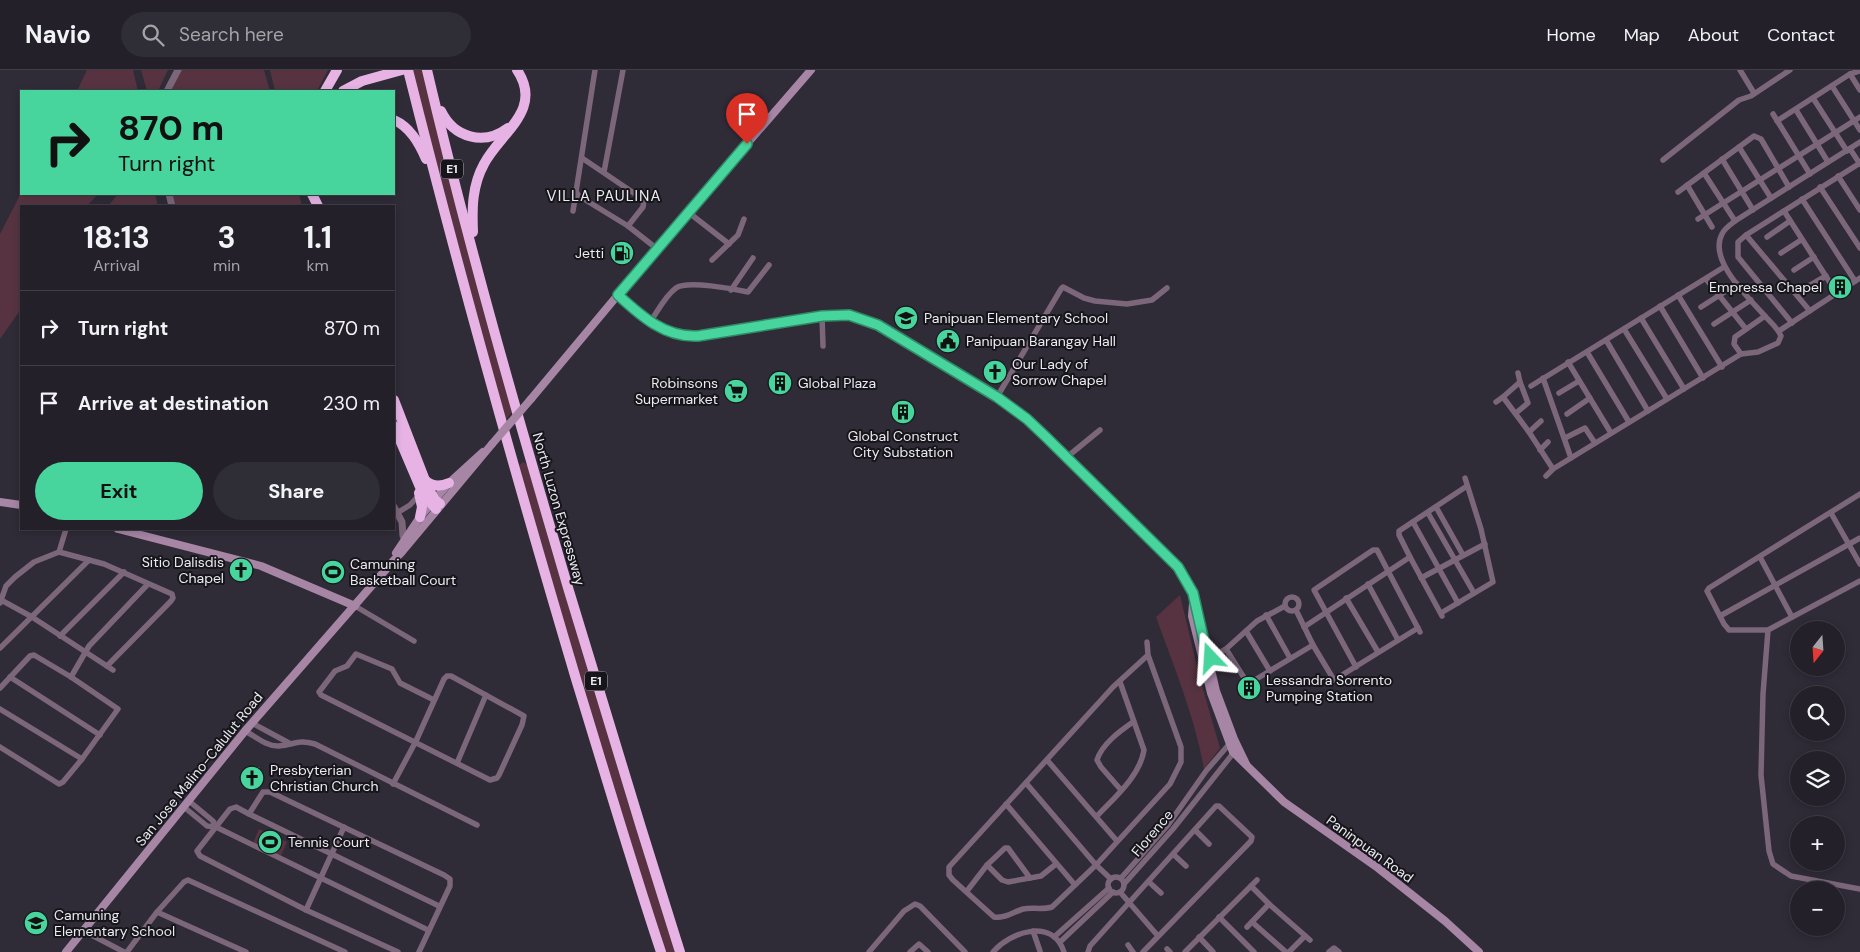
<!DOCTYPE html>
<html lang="en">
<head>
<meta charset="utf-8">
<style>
  body { margin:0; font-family:"DM Sans",sans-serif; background:#2f2d35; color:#f1f3f6; height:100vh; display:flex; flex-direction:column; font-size:19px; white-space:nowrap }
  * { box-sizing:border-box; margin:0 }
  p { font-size:16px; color:#a3a3a8 }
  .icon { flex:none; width:28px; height:28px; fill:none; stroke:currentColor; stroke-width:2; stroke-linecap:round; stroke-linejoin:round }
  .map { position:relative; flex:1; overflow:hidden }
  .sheet { position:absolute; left:20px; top:135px; width:375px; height:325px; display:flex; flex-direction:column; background:#232029; border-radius:0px; box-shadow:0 2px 8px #0003,0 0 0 1px #403e46 }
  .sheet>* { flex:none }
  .hud { position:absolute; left:20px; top:20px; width:375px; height:105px; border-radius:0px; box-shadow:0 2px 8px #0003,0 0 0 1px #403e46; background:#48d49d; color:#111; overflow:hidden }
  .needle { width:32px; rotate:197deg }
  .buttons { position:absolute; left:1790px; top:551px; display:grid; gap:10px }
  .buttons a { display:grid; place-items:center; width:55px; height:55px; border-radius:50%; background:#232029; box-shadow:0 2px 8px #0003,0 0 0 1px #403e46; font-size:25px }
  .pin { position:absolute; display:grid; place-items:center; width:42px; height:42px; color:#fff; margin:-51px -21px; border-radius:50% 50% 50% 0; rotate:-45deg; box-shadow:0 0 5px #0007 }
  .pin .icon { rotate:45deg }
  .me { position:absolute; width:55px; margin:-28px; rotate:340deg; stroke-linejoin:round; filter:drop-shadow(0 0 4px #0008) }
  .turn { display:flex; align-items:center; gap:18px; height:105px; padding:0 15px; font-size:22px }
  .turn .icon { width:65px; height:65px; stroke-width:2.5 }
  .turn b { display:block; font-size:35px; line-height:42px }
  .eta { display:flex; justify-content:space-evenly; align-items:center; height:85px; text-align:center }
  .eta b { font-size:30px; font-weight:700; line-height:35px }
  .cta { display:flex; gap:10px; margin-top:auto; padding:10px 15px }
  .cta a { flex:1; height:58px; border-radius:30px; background:#48d49d; color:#111; font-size:20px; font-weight:700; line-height:58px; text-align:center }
  .cta a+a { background:#2f2d35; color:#f1f3f6 }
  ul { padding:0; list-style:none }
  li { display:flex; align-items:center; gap:15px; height:75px; padding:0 15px; border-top:1px solid #403e46 }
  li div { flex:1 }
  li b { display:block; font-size:19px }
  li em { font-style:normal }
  header { display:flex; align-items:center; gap:30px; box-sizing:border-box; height:70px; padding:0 25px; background:#232029; border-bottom:1px solid #403e46 }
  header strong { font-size:24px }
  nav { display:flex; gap:28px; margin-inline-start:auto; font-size:18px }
  .search { width:350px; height:45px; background:#2f2d35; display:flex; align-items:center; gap:12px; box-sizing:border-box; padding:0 18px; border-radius:28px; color:#a3a3a8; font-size:19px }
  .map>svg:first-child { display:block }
</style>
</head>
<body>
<header>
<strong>Navio</strong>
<div class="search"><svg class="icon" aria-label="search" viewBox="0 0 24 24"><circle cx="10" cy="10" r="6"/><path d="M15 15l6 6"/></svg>Search here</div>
<nav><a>Home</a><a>Map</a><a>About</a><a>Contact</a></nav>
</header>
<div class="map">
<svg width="1860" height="882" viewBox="0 0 1860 882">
  <rect width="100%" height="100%" fill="#2f2b37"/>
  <!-- green -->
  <g fill="#573341">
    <polygon points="87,0 133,0 138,21 77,21"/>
    <polygon points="141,0 168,0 158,21 147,21"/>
    <polygon points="181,0 264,0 270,21 171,21"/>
    <polygon points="270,0 328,0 317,21 275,21"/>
    <polygon points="411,0 423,0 513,341 504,352"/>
    <polygon points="21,123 98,124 87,136 21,136 21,239 0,269 0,164"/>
    <polygon points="118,124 155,124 158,136 108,136"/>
    <polygon points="172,124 299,124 302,136 176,136"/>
    <polygon points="523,392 528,395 547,465 675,882 664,882 583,626 518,396"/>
    <path d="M 1180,525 L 1200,609 L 1220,678 L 1204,699 C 1195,647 1174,597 1156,547 Z"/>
    <polygon points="259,759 287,772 281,786 253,773"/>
  </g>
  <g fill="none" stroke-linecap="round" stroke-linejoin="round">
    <!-- minor -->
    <g stroke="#7b667a" stroke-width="5.5">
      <polyline points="1740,0 1754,23"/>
      <polyline points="1850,4 1860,20"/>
      <polyline points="1832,16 1860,60"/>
      <polyline points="1813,28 1847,81"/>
      <polyline points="1796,40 1828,92"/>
      <polyline points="1773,44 1810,104"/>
      <polyline points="1777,51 1850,4 1860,1"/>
      <polyline points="1739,77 1771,128"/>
      <polyline points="1850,79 1860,94"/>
      <polyline points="582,88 644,130 643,137 628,156"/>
      <polyline points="1722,89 1753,140"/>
      <polyline points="1663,90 1739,30 1751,26 1790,0"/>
      <polyline points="604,102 623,0"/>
      <polyline points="1704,103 1735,151"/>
      <polyline points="1838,106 1860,140"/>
      <polyline points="1687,115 1712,157"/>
      <polyline points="1820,117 1860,178"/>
      <polyline points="576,122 579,126 628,156 656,178"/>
      <polyline points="1678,122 1754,66 1761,69 1789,117"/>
      <polyline points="1802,129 1855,211"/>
      <polyline points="573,141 595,0"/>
      <polyline points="1784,141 1836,222"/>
      <polyline points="688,142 729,174"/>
      <polyline points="1698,149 1860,47"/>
      <polyline points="1746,165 1810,241"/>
      <polyline points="1767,167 1790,151"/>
      <polyline points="1781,183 1801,170"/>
      <polyline points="712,190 738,165 744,149"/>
      <polyline points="1794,200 1814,187"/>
      <polyline points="1706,209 1746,259"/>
      <polyline points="1807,217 1826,206"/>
      <polyline points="731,220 753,188"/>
      <polyline points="1678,225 1722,297"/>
      <polyline points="1660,236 1703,308"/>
      <polyline points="1701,237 1737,214"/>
      <polyline points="822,246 823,276"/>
      <polyline points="1641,248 1684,319"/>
      <path d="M 650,252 C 658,241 665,226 676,218 C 687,210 734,219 748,222 L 769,195"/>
      <polyline points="1792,253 1738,187 1738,172 1746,165 1860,93"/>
      <polyline points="1714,254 1751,230"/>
      <polyline points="1624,259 1667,329"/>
      <polyline points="1779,261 1860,208"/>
      <polyline points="1606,270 1648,341"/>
      <polyline points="1587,282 1629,352"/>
      <polyline points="1741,284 1734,274 1735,267 1765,246"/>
      <polyline points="1568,292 1611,363"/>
      <polyline points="1518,303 1520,312"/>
      <polyline points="1543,308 1571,388"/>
      <polyline points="1531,316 1724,197"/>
      <polyline points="1559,323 1579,311"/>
      <polyline points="997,327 1061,219 1063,217 1084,228 1095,231 1127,234 1152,230 1167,218"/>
      <polyline points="1496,332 1503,327"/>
      <path d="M 1516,343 L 1528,333 L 1520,312 L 1503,327 L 1529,362 L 1553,399 L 1741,284 L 1758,282 L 1778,273 L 1781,266 C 1777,257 1770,252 1764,245 C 1748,227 1708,190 1722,164 C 1724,159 1730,155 1735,151 L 1860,72"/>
      <polyline points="1567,344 1590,328"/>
      <polyline points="1529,362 1541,351"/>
      <polyline points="1565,368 1585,358 1595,373"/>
      <polyline points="1540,380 1548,372"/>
      <polyline points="1067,387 1100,360"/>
      <polyline points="1546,406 1553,399"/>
      <polyline points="1860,424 1709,518 1707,521 1724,554 1729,560 1768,560 1860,511"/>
      <polyline points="1436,437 1463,485"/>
      <polyline points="397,443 410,435 420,424"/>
      <polyline points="1428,443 1474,523"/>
      <polyline points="1831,443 1860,494"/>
      <polyline points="1413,452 1458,533"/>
      <polyline points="59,482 66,459"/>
      <polyline points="1410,487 1399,465 1399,461 1467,416"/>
      <polyline points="1760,487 1792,547"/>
      <polyline points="1421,508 1485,474"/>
      <polyline points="1368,514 1398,570"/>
      <circle cx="1292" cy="534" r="7"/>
      <polyline points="1346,528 1378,582"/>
      <polyline points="1,530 32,547 113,600"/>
      <polyline points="0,533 6,516 15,507 34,492 59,482 104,494 172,524 173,528 171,531 107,596"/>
      <polyline points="355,536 414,571"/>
      <polyline points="1296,540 1313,575 1334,610 1418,558"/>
      <polyline points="1441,543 1493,512 1481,459 1465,408"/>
      <polyline points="1266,545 1290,588"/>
      <polyline points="1720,546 1860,468"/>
      <polyline points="1304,557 1410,487 1442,546"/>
      <polyline points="1768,560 1763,624 1761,705 1769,781 1773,794 1791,806 1860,819"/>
      <polyline points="1246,561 1270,601"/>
      <polyline points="60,566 124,502"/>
      <path d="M 1147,572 L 1148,585 L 1181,677 L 1181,692 L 1170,714 L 1096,795 L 1052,837 C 1042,840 1032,837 1023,839 C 1013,842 1004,849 994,847 L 953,810 L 949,805 L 949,797 L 1113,617 L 1148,585"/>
      <polyline points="0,578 89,490"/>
      <polyline points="1226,579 1248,614 1313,575"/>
      <polyline points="1205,590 1226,579 1257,551 1285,536"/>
      <polyline points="1356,597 1314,520 1373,480 1377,480 1420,562"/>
      <polyline points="10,607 100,665"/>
      <polyline points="71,607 89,576 148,514"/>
      <polyline points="0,618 30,586 34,585 71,607 118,639 82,689 63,712 59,714 0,677"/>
      <polyline points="0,639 82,689"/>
      <polyline points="252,653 289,673"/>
      <path d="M 245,661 C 255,666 267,677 279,676 C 294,675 297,669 315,674 L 477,755"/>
      <polyline points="1047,690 1117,771"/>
      <polyline points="457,693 486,625"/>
      <polyline points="1026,713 1096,795 1111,809"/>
      <polyline points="393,714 416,671 444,609 447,606 451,606 524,646 522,655 499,705 497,708 490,710 321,625 319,622 335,601 347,596 356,584 392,599 400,613 434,630"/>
      <path d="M 1121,720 L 1101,697 L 1097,690 C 1102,674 1120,661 1133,652"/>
      <polyline points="189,731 213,751 216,757"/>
      <polyline points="1006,734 1075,815"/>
      <polyline points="184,737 207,756 216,757 428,860"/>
      <polyline points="249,744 439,836"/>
      <path d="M 1097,746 C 1114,728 1140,706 1144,680 L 1120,612"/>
      <polyline points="1195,760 1209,774"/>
      <polyline points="1173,784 1186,796"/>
      <polyline points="987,795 1002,810 1008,812 1041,806 1056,794"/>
      <circle cx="1116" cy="815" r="8"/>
      <polyline points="1121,808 1168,755 1206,701 1231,672"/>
      <polyline points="1149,812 1161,823"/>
      <polyline points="1124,814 1173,759 1235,681"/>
      <polyline points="1251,816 1269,834 1310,870"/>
      <polyline points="967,821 987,795 1005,778 1008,778 1030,808"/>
      <polyline points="1120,822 1158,866"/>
      <polyline points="306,840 344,757"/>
      <polyline points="157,842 246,882"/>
      <polyline points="1219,847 1254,882"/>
      <polyline points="1252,852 1286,882"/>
      <polyline points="1247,857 1269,834"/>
      <polyline points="82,860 124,882"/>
      <polyline points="1033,861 1040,881"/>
      <polyline points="1054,867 1109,818"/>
      <polyline points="1199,867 1213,882"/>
      <polyline points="1060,872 1113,822"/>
      <polyline points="1128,875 1133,882"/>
      <polyline points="1167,879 1170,882"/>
      <polyline points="127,882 157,842 184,812 188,810 345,882"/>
      <polyline points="398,882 306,840 200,786 197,781 230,739 236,737 249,744 263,722 270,722 444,805 450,809 450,816 419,882"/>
      <polyline points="869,882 904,841 915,834 920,836 965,882"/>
      <polyline points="910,882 919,874 928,882"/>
      <path d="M 993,882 C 1011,861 1053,848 1064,882"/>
      <polyline points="1088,882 1090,876 1216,736 1219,736 1252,767 1251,771 1143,882"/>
      <polyline points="1185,882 1257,810"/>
      <polyline points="1289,882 1305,866"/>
      <polyline points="1329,882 1334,878 1339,882"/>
    </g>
    <!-- tertiary -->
    <g stroke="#7b667a" stroke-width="7">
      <polyline points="167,21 178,0"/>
      <polyline points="169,124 172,136"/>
      <polyline points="394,437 402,452 403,466 410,472"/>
    </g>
    <!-- secondary -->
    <g stroke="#a685a5" stroke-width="8">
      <path d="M 618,225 C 641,246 664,267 698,266 L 822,246 L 849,245 L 878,255 L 997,327 L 1027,349 L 1085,404 L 1178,497 L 1193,523 L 1216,621 L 1234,669 L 1246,694"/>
      <polyline points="531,329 662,172 811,0"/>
      <polyline points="0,432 21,435"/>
      <polyline points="118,459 261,496 355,536"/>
      <polyline points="396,483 420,447 449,413 483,382"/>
      <polyline points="1193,533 1192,546 1211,623 1233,682 1284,732 1378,798 1445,851 1479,882"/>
      <polyline points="66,882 245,661 395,489 401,483 492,374"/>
    </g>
    <!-- motorway -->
    <g stroke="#e6b3e4" stroke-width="10">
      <path d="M 408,0 C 459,204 516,407 576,609 C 604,700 631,792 661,882"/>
      <path d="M 427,0 C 468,175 518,348 569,521 C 605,641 642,762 680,882"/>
      <polyline points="325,21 337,0"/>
      <polyline points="343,21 362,11 402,0"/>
      <path d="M 441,41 C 454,68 484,76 508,58"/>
      <path d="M 394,50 C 410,57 419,73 426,89"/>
      <polyline points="312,124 318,136"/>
      <path d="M 473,162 C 472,138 472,116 484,94 C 500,63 544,40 517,0"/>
      <polyline points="394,330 428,418 435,430 440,434"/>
      <polyline points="394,356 423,424 436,439"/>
      <path d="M 425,410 C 432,417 440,417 449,413"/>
      <polyline points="419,423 422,437 420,447"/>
    </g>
    <!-- secondary-bridge -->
    <polyline stroke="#a685a5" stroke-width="8" points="492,374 531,329"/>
  </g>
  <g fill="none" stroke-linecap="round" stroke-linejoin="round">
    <!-- route casing -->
    <g stroke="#2f8a66" stroke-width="12">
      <path id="route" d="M 747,74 L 618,225 C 641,246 665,268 698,266 L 822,246 L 849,245 L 878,255 L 997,327 L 1027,349 L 1046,367 L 1178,497 L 1193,523 L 1208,589 L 1211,588"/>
    </g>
    <!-- route -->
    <use href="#route" stroke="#48d49d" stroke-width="9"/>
  </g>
  <!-- icons -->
  <defs>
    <g id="fuel-disc" transform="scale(1.25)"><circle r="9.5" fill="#48d49d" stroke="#16151a"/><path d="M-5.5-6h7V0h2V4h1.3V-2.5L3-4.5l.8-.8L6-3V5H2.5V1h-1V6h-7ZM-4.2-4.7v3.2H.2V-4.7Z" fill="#111"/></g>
    <g id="building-disc" transform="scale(1.25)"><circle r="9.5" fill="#48d49d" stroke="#16151a"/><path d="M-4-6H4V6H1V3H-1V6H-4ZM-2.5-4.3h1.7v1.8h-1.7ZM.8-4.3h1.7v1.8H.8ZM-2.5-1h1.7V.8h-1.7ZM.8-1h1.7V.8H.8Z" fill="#111"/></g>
    <g id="school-disc" transform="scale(1.25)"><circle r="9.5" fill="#48d49d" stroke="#16151a"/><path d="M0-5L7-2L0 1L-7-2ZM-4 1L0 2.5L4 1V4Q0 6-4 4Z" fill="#111"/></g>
    <g id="civic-disc" transform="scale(1.25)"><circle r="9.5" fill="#48d49d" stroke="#16151a"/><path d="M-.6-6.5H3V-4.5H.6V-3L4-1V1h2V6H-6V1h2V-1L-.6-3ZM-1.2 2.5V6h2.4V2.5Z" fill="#111"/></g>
    <g id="church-disc" transform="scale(1.25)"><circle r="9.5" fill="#48d49d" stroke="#16151a"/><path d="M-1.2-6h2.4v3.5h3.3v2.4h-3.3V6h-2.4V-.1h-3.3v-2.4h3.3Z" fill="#111"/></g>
    <g id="supermarket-disc" transform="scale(1.25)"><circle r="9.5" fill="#48d49d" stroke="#16151a"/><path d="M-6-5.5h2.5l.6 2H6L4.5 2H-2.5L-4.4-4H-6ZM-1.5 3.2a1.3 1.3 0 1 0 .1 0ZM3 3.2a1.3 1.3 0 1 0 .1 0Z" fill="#111"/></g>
    <g id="stadium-disc" transform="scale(1.25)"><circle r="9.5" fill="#48d49d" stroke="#16151a"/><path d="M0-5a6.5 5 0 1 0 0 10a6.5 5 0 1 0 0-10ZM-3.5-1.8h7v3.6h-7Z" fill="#111"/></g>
  </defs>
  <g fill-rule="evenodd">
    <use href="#fuel-disc" x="622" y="183"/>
    <use href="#building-disc" x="1840" y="217"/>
    <use href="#school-disc" x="906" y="248"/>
    <use href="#civic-disc" x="948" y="271"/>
    <use href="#church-disc" x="995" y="302"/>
    <use href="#building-disc" x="780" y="313"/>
    <use href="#supermarket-disc" x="736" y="321"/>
    <use href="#building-disc" x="903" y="342"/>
    <use href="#church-disc" x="241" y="500"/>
    <use href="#stadium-disc" x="333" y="502"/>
    <use href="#building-disc" x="1249" y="618"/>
    <use href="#church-disc" x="252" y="708"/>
    <use href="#stadium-disc" x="270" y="772"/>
    <use href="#school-disc" x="36" y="853"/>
  </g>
  <g text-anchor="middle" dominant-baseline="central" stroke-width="4" stroke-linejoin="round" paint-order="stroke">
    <!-- shield labels -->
    <g fill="#16151a" stroke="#aba9b0" stroke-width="1">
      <rect x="441" y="89.5" width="22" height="19" rx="4"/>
      <rect x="585" y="601.5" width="22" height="19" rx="4"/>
    </g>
    <g font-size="12" font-weight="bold" fill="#ebe9f1">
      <text x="452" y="99">E1</text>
      <text x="596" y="611">E1</text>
    </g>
    <!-- poi labels -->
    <g font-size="14" fill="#ebe9f1" stroke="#16151a" text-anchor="start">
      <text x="604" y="183" text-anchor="end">Jetti</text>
      <text x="1822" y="217" text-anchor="end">Empressa Chapel</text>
      <text x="924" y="248">Panipuan Elementary School</text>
      <text x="966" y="271">Panipuan Barangay Hall</text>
      <text x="1012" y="294">Our Lady of<tspan x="1012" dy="16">Sorrow Chapel</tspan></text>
      <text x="718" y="313" text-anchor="end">Robinsons<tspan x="718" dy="16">Supermarket</tspan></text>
      <text x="798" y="313">Global Plaza</text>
      <text x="903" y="366" text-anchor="middle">Global Construct<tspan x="903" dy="16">City Substation</tspan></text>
      <text x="224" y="492" text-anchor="end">Sitio Dalisdis<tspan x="224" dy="16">Chapel</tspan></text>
      <text x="350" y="494">Camuning<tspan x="350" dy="16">Basketball Court</tspan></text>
      <text x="1266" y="610">Lessandra Sorrento<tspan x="1266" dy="16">Pumping Station</tspan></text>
      <text x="270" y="700">Presbyterian<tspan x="270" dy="16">Christian Church</tspan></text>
      <text x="288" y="772">Tennis Court</text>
      <text x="54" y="845">Camuning<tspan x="54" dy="16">Elementary School</tspan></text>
    </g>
    <!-- street labels -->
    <g font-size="14" fill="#ebe9f1" stroke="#16151a">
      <text transform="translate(559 439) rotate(74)">North Luzon Expressway</text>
      <text transform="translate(199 699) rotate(-51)">San Jose Malino-Calulut Road</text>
      <text transform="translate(1152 763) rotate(-50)">Florence</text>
      <text transform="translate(1370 779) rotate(36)">Paninpuan Road</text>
    </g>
    <!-- neighbourhood labels -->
    <g font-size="15" letter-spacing="1" fill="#ebe9f1" stroke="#16151a">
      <text x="604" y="126">VILLA PAULINA</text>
    </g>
  </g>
</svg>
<div class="buttons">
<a><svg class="needle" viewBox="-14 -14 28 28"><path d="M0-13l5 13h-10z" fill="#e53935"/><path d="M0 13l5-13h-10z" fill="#a3a3a8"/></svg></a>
<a><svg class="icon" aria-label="search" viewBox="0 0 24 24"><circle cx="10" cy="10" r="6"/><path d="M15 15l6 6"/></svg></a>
<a><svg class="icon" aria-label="layers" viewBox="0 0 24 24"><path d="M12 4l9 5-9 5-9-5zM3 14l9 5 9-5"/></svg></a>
<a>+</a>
<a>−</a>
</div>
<div class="pin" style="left:747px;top:74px;background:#d93025"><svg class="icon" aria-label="arrive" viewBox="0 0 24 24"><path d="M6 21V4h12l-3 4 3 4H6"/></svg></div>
<svg class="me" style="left:1211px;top:588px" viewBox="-20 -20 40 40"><path d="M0-17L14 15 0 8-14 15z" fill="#48d49d" stroke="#fff" stroke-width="4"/></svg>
<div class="hud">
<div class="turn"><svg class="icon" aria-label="right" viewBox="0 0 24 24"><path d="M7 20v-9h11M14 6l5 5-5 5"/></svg><div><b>870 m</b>Turn right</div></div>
</div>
<section class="sheet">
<div class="eta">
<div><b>18:13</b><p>Arrival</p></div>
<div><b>3</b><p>min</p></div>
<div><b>1.1</b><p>km</p></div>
</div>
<ul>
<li><svg class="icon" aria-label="right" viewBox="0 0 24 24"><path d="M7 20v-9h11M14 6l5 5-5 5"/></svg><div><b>Turn right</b></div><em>870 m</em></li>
<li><svg class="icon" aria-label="arrive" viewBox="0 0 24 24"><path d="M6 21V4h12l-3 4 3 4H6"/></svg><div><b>Arrive at destination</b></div><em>230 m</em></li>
</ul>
<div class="cta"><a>Exit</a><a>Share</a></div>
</section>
</div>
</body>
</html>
